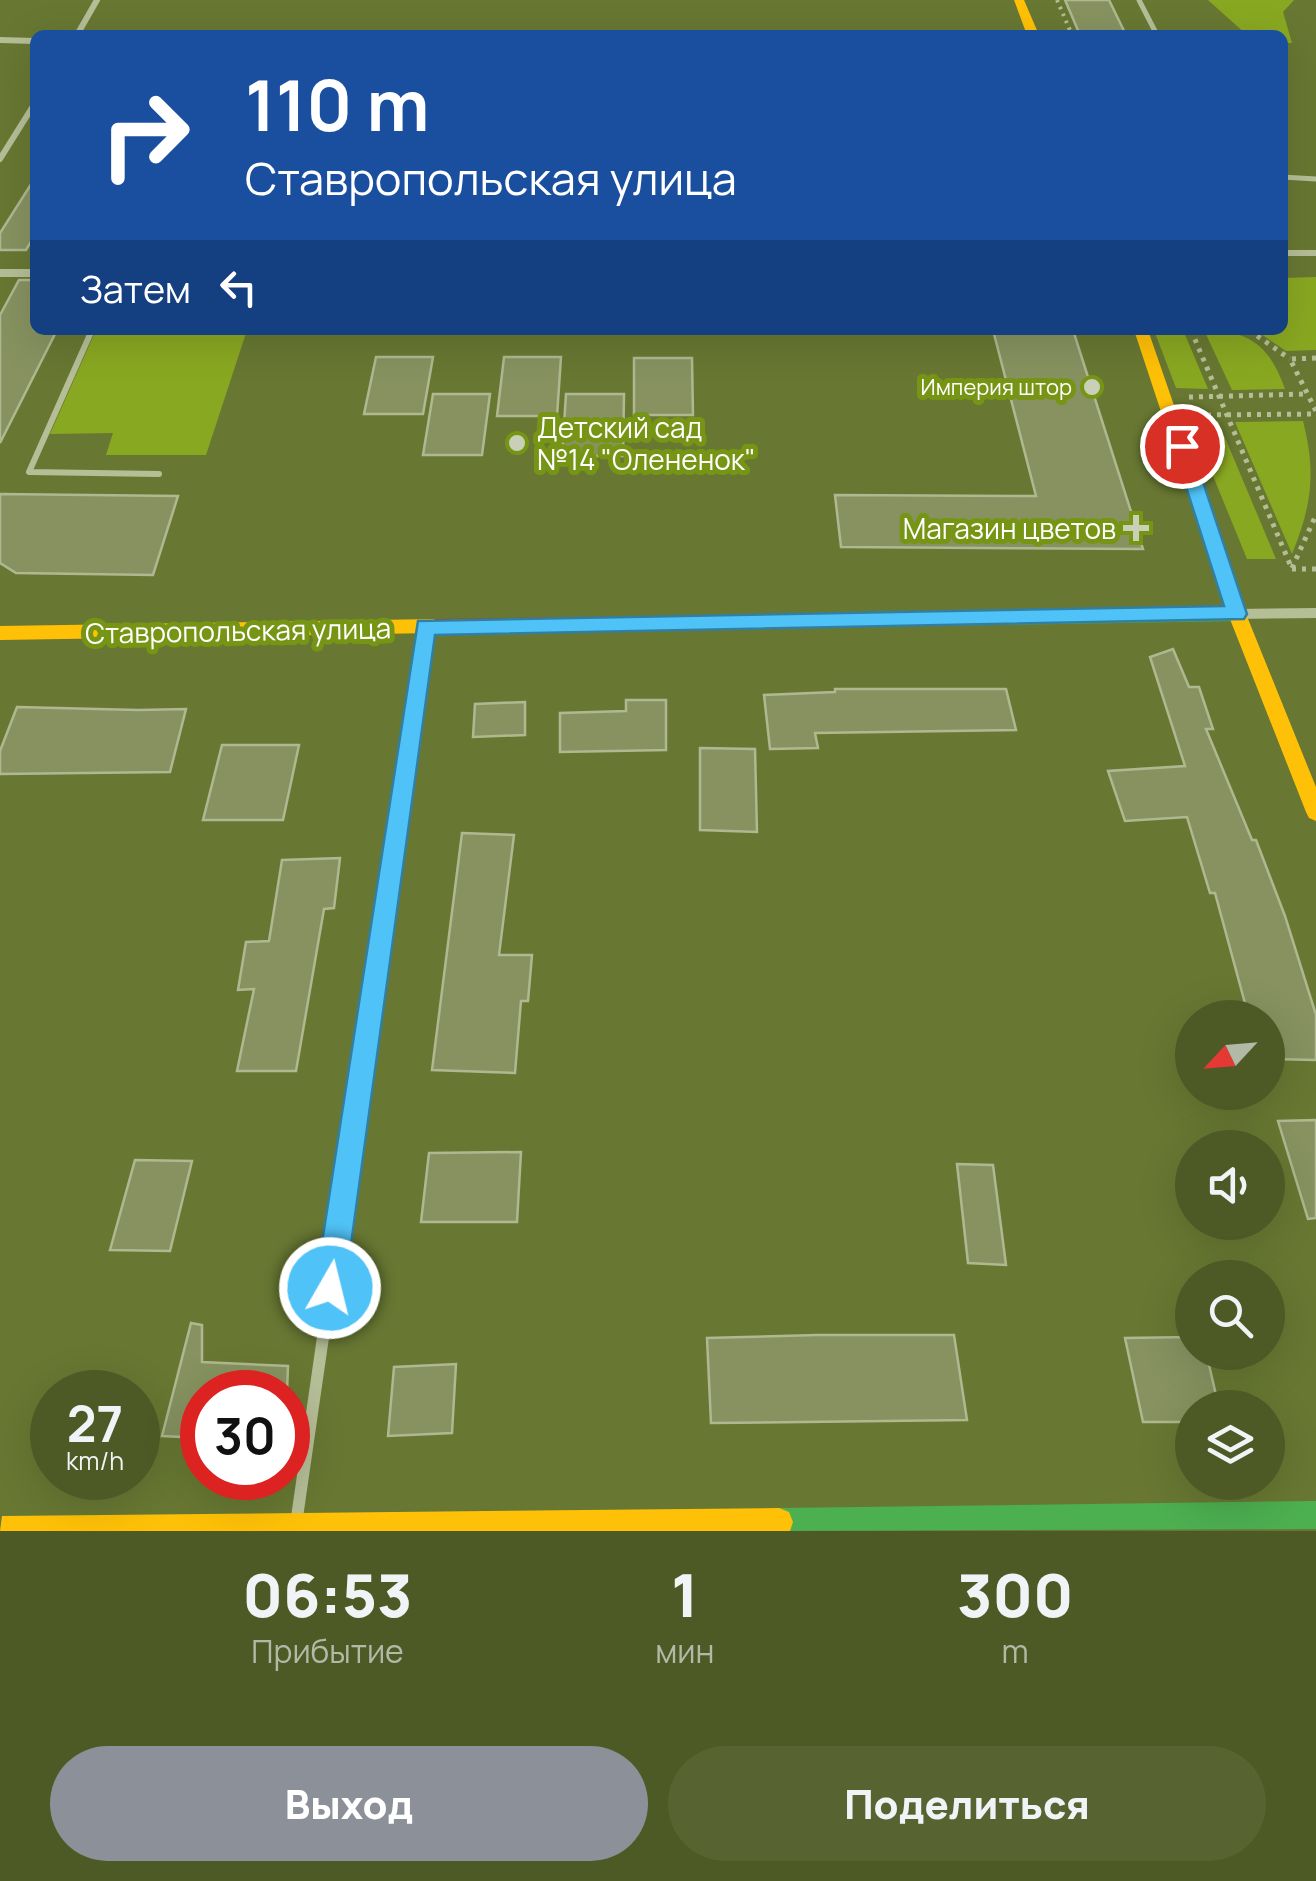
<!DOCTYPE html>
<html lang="ru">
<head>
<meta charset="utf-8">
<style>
  body { margin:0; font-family:Manrope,sans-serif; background:#586332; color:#f1f3f6; height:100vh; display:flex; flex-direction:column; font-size:38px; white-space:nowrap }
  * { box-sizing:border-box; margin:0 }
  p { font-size:32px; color:#b3b9a7 }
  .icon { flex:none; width:55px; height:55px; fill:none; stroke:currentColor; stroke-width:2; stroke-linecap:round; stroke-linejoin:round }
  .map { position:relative; height:1531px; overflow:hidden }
  .drawer { display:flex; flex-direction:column; background:#4e5a26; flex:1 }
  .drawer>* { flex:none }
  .hud { position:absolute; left:30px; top:30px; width:1258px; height:305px; border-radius:15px; box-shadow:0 10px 40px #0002; background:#1a4fa0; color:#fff; overflow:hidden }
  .needle { width:65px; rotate:244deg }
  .buttons { position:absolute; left:1175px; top:1000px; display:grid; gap:20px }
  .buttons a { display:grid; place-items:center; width:110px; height:110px; border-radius:50%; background:#4e5a26; box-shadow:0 10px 40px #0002; font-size:50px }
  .speed { position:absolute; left:30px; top:1370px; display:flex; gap:20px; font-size:50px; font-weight:700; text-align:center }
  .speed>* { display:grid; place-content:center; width:130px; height:130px; border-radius:50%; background:#4e5a26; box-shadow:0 10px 40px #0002; line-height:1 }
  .speed small { font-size:25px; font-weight:400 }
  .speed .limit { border:15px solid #d22; background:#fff; color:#111 }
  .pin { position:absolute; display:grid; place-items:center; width:85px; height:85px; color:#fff; margin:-42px; border:5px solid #fff; border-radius:50%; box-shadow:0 2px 10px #0007 }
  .me { position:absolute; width:110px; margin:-55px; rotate:8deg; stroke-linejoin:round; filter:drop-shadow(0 0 8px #0008) }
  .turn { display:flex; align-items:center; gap:35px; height:210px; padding:0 50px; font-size:45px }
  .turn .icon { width:130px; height:130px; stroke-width:2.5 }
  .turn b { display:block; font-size:70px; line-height:85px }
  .then { display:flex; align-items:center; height:95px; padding:0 50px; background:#0003; gap:20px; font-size:38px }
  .eta { display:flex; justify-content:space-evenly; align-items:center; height:170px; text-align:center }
  .eta b { font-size:60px; font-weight:800; line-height:70px }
  .action { display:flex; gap:20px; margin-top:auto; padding:20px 50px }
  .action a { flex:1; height:115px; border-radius:60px; background:#8c9099; color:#fff; font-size:40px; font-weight:800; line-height:115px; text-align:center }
  .action a+a { background:#586332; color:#f1f3f6 }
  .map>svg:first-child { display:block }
</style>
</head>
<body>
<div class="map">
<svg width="1316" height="1531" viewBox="0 0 1316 1531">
  <rect width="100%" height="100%" fill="#687832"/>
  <!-- green -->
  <g fill="#89a821">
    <polygon points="1208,0 1294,0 1283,12 1292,43 1283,43 1282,35 1247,35"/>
    <polygon points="1316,277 1316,350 1286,351 1255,330 1282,330 1283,278"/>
    <polygon points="96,330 247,330 206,455 106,455 113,433 50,434"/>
    <polygon points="1154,330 1183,330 1208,389 1176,388"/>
    <path d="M 1204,330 C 1249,330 1270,346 1285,389 L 1232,390 Z"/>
    <polygon points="1218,421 1276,559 1247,559 1191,422"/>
    <path d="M 1303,421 C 1316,472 1312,505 1292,554 L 1235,422 Z"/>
  </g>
  <!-- building -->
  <g fill="#879260" stroke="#afb890" stroke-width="2.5">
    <polygon points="1065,0 1109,0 1126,35 1080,35"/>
    <polygon points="35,178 35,235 26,250 0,250 0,233"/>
    <polygon points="19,280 35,280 35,330 57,330 0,443 0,315"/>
    <polygon points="993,330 1073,330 1143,549 841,547 835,495 1036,496"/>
    <polygon points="376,357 433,357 423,414 364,414"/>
    <polygon points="504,357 561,357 557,416 497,416"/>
    <polygon points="634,358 692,358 693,415 634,415"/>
    <polygon points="433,394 490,394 482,455 423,455"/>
    <polygon points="566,394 624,394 623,456 562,456"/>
    <polygon points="0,494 178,496 153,575 16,573 0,563"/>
    <polygon points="1173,649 1189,687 1199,687 1213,729 1206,729 1252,840 1256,840 1285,916 1316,1015 1316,1060 1268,1059 1268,1018 1249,1018 1215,893 1210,893 1187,817 1125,821 1108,771 1185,766 1150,657"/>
    <polygon points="835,689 1006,689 1016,730 815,733 818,748 770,749 764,695 835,692"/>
    <polygon points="626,700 666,700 666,750 560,752 560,713 626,711"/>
    <polygon points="525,702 525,735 473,737 475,704"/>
    <polygon points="17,707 138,710 186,709 170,772 0,774 0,751"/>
    <polygon points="222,745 299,745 283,820 203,820"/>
    <polygon points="700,748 755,749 757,832 700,830"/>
    <polygon points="462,833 514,835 499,955 532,955 528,1001 521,1001 515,1073 432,1070"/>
    <polygon points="340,858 334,908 324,909 296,1071 237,1071 254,989 238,990 246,942 269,941 282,860"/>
    <polygon points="1316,1120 1316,1218 1308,1219 1278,1121"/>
    <polygon points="521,1152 517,1222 421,1222 429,1153"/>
    <polygon points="135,1160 192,1161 170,1251 110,1250"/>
    <polygon points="957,1164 993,1165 1006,1265 968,1263"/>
    <polygon points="191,1323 202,1325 202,1362 288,1366 287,1392 202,1392 202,1438 162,1436"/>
    <polygon points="817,1335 954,1335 967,1420 711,1423 707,1338"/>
    <polygon points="1192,1337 1192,1352 1206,1352 1219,1408 1192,1408 1192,1422 1143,1422 1125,1338"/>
    <polygon points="456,1364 452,1433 388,1436 394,1367"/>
  </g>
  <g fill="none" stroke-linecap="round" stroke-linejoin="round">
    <!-- path-far1 -->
    <polyline stroke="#b5be97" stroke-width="4" stroke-dasharray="2.5 5" stroke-linecap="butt" points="1057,0 1072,35"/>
    <!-- path -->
    <g stroke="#b5be97" stroke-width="5" stroke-dasharray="4 6" stroke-linecap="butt">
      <polyline points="1191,330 1292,569"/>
      <polyline points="1249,330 1290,359"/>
      <polyline points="1316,358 1290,359 1316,411"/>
      <polyline points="1189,397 1307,394"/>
      <polyline points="1197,415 1316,414"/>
      <polyline points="1292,568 1316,515"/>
      <polyline points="1292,569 1316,569"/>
    </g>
    <!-- lane-far1 -->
    <g stroke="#b5be97" stroke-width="5">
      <polyline points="1139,0 1157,35"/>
      <polyline points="1282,177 1316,179"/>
    </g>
    <!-- lane -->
    <polyline stroke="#b5be97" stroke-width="6" points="92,330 29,472 159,474"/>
    <!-- street-far3 -->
    <g stroke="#b5be97" stroke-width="6">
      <polyline points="77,35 97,0"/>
      <polyline points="0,40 35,41"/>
      <polyline points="0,159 35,103"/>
      <polyline points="1282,253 1316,253"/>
    </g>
    <!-- street-far2 -->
    <polyline stroke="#b5be97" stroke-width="8" points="0,273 35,273"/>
    <!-- street-far1 -->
    <g stroke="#b5be97" stroke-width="10">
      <polyline points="1237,614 1316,613"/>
      <polyline points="372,1001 426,627"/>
    </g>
    <!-- street -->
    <polyline stroke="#b5be97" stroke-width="12" points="295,1531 372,998"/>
    <!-- fast -->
    <g fill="#4caf50" fill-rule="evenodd">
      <polygon points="1237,607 1246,614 1237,621 934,626 925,619 934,612"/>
      <polygon points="1316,1501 1316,1529 768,1531 765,1522 769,1512 779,1508"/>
    </g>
    <!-- slow -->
    <g fill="#ffc107" fill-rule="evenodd">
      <polygon points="1014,0 1024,0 1039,35 1027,35"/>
      <polygon points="1134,330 1148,330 1246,614 1316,787 1316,821 1309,818 1306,812 1228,614"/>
      <polygon points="435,619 444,626 435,633 0,640 0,626"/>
      <polygon points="779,1508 789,1512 793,1522 790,1531 0,1531 2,1516"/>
    </g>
    <!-- jam -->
    <polygon fill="#c62828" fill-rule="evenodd" points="934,612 943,619 934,626 435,633 426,626 435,619"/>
  </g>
  <!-- route -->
  <polygon fill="#4fc3f7" stroke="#337fa1" stroke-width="2.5" points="1182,440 1191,446 1247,614 1244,619 435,635 345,1288 341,1298 330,1303 319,1298 315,1288 418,621 1224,606 1173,446"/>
  <!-- markers -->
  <g fill="#cad0b7" stroke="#779515" stroke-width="4">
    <circle cx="1092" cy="387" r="10"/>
    <circle cx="517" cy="443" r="10"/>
    <path d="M1131 513h10v10h10v10h-10v10h-10v-10h-10v-10h10z"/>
  </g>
  <g text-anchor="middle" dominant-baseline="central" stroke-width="10" stroke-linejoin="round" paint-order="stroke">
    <!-- far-poi labels -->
    <g font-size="22" fill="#fff" stroke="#779515" text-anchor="end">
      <text x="1072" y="387">Империя штор</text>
    </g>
    <!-- poi labels -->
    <g font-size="28" fill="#fff" stroke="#779515" text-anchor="start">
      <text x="537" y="427">Детский сад<tspan x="537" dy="32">№14 "Олененок"</tspan></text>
      <text x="1116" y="528" text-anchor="end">Магазин цветов</text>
    </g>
    <!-- street labels -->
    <g font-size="28" fill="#fff" stroke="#779515">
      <text transform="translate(238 630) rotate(-1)">Ставропольская улица</text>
    </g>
  </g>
</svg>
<div class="buttons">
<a><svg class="needle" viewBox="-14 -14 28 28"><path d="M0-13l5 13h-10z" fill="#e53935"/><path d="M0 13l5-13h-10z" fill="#b3b9a7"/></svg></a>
<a><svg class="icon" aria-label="sound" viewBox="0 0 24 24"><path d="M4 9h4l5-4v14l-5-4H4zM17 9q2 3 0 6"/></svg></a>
<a><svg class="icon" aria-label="search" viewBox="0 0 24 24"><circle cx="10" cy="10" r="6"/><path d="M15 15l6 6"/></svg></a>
<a><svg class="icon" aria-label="layers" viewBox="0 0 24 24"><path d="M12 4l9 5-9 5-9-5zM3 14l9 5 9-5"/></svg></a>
</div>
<div class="speed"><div>27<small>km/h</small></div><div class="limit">30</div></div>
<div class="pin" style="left:1182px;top:446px;background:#d93025"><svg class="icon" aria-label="arrive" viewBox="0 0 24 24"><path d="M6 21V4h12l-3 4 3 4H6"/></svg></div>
<svg class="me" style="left:330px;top:1288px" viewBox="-20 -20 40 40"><circle r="17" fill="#4fc3f7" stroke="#fff" stroke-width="3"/><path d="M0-11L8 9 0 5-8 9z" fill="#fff"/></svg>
<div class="hud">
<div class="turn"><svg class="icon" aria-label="right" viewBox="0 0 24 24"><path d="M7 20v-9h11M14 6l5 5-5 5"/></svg><div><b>110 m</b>Ставропольская улица</div></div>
<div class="then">Затем<svg class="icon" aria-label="left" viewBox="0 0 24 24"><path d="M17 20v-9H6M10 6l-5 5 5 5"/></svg></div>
</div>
</div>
<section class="drawer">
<div class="eta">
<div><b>06:53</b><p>Прибытие</p></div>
<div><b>1</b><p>мин</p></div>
<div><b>300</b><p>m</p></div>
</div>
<div class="action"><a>Выход</a><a>Поделиться</a></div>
</section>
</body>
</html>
